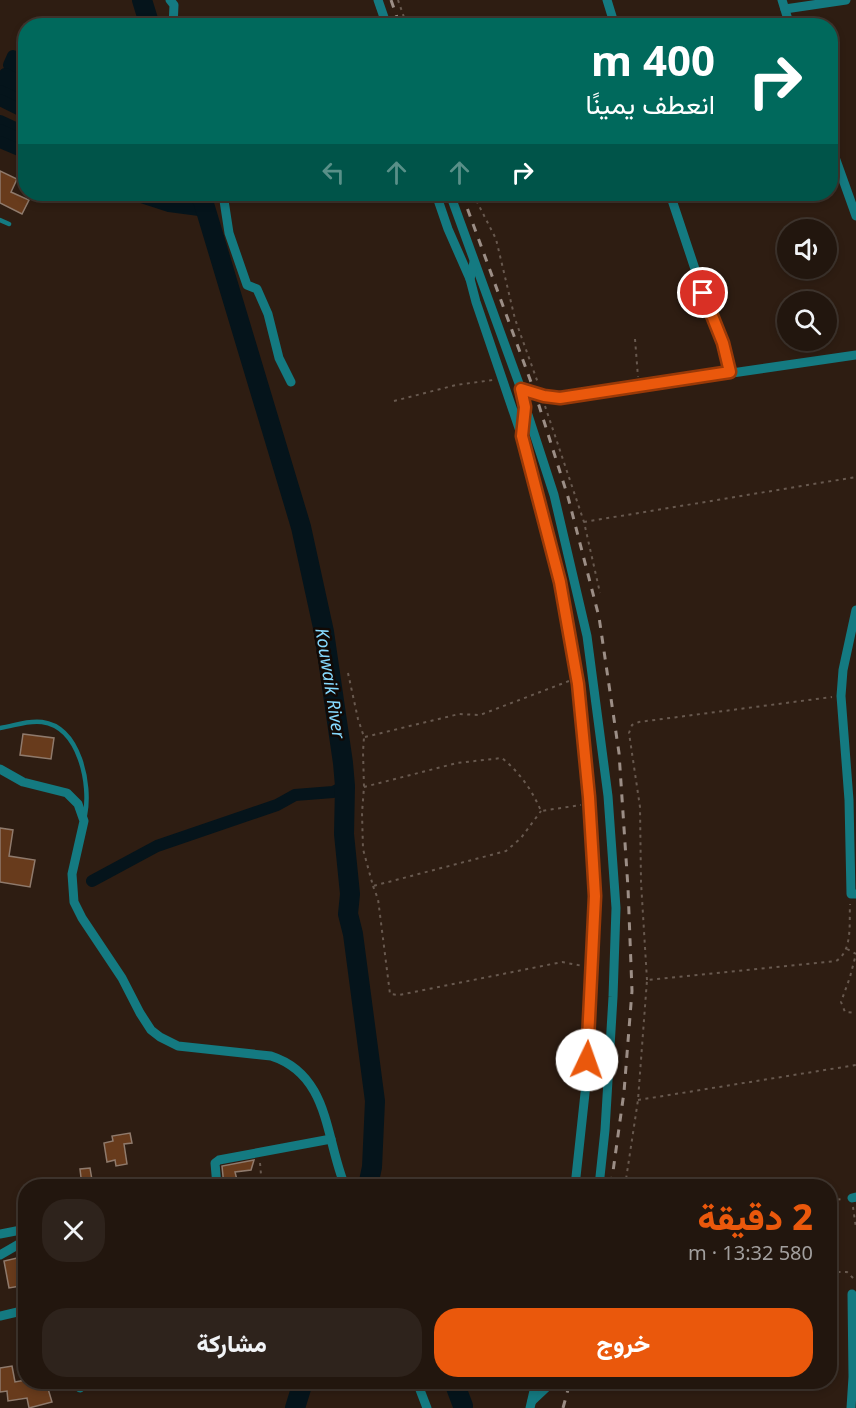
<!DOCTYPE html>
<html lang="ar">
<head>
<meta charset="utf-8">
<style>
  body { margin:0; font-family:"Noto Sans",Vazirmatn,sans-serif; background:#2e231c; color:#f1f3f6; direction:rtl; height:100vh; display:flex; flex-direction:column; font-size:22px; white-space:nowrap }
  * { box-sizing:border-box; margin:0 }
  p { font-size:20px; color:#a29f9e }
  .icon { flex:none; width:33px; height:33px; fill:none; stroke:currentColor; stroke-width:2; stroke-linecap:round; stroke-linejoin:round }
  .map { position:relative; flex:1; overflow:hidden; direction:ltr }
  .side { position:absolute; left:18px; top:1179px; width:819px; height:210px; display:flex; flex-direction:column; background:#22160e; border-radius:24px; box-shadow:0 3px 9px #0003,0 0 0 2px #3f352e; direction:rtl }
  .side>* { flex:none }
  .banner { position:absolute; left:18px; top:18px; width:820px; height:183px; border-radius:24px; box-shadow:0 3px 9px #0003,0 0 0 2px #3f352e; direction:rtl; background:#00695c; color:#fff; overflow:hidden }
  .buttons { position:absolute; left:777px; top:219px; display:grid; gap:12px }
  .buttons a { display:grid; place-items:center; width:60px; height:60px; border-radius:50%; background:#22160e; box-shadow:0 3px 9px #0003,0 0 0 2px #3f352e; font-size:30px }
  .pin { position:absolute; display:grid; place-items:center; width:51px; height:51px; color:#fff; margin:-26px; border:3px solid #fff; border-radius:50%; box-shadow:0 2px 6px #0007 }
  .me { position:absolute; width:66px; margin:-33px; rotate:3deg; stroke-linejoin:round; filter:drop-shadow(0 0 4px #0008) }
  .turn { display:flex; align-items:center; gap:21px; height:126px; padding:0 24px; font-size:27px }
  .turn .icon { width:78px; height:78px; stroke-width:2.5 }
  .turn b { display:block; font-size:42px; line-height:51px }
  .lanes { display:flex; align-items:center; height:57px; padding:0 24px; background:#0003; justify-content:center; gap:30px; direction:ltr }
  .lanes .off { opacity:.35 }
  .round { display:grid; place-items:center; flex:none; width:63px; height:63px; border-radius:24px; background:#2e231c }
  .summary { display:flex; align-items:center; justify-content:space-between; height:102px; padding:0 24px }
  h1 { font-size:36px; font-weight:800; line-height:45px; color:#ea580c }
  .cta { display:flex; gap:12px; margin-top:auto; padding:12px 24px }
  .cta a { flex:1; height:69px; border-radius:24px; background:#ea580c; color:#fff; font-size:24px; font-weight:800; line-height:69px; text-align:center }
  .cta a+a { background:#2e231c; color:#f1f3f6 }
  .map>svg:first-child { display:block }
</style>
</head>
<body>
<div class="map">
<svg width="856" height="1408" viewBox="0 0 856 1408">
  <rect width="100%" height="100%" fill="#2e1d12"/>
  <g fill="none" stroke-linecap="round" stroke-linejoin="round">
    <!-- canal -->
    <g stroke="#05141b" stroke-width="12">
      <polyline points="26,61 13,56 9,65 26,73"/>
      <polyline points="26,84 5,74 2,82 26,93"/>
      <polyline points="0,91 26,103"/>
      <polyline points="0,100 26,113"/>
      <polyline points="0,121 26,133"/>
      <polyline points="0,130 26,142"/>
      <polyline points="0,142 26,153"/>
      <polyline points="132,194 169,206 207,211"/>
      <polyline points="92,881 157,846 277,805 295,795 333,792 345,786"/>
    </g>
    <!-- river -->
    <g stroke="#05141b" stroke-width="20">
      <polyline points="142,0 150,26"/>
      <polyline points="201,194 301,527 324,632 343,763 345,786 344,834 350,894 348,914 353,934 375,1101 372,1167 368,1186"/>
      <polyline points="454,1382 463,1406"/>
      <polyline points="295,1408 303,1382"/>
    </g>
  </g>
  <!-- building -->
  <g fill="#683b1c" stroke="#8f7a6c" stroke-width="1.5">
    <polygon points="0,171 17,179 11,192 29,200 22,214 0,203"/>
    <polygon points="23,734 54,738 51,759 20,755"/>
    <polygon points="0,828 13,830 9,856 35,860 30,887 0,882"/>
    <polygon points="130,1133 132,1143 124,1144 127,1164 116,1166 115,1160 107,1162 104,1143 113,1141 112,1136"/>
    <polygon points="254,1160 251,1170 235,1172 237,1180 230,1181 231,1186 224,1186 222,1166"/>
    <polygon points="90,1168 93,1186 82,1186 80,1169"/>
    <polygon points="26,1256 26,1285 9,1288 4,1261"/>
    <polygon points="12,1366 15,1382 26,1380 26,1382 46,1382 52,1402 29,1408 27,1398 8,1401 7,1391 0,1392 0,1368"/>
  </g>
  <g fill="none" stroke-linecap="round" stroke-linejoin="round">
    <!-- path -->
    <g stroke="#68594f" stroke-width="2" stroke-dasharray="3 4.5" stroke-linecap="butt">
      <polyline points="398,0 407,26"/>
      <polyline points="473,194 496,239 515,319 538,383"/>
      <polyline points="635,339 638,377"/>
      <polyline points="394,401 456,385 493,380"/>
      <polyline points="545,406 584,522 600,593"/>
      <polyline points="584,522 856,477"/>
      <polyline points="348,673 358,719 364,737 363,752 364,787 362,813 363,849 373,886 506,851 521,838 541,811"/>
      <polyline points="365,737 459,714 480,715 569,681"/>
      <path d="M 364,787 L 457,763 L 502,758 C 520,773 532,790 541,811 L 581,805"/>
      <polyline points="373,886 378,899 390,994 399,995 562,962 583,966"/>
      <polyline points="847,949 856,954 850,977 841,1002 845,1012 856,1013"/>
      <polyline points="647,980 641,882 640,807 629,733 632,725 639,722 832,697"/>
      <polyline points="638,1100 856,1065"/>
      <polyline points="260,1163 262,1186"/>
      <path d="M 625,1186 L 638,1100 L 647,980 L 836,961 C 853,951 849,922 850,904"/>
      <polyline points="830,1200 844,1199"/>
      <polyline points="853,1207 856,1228"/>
      <polyline points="830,1272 847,1272 856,1281"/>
    </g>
    <!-- lane -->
    <g stroke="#147a81" stroke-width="4.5">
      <polyline points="0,220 9,224"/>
      <path d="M 0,728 C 14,726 27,720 42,722 C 80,727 91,785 85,815"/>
    </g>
    <!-- street -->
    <g stroke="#147a81" stroke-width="9">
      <polyline points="170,0 174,5 173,26"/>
      <polyline points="378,0 387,26"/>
      <polyline points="607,0 615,26"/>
      <polyline points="782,0 790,26"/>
      <polyline points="785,9 846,0"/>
      <polyline points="831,146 856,216"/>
      <polyline points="223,194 229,233 247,285 257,289 268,314 279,358 291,382"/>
      <polyline points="436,194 448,229 470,279"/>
      <polyline points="450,194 521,389"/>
      <polyline points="670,194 703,293 723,343 731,372"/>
      <polyline points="474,262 470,279 476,302 521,434"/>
      <polyline points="527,412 554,495 587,636 608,796 616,908 613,997 605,1130 599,1186"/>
      <polyline points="856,610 843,670 841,696 849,800 851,894 856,894"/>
      <path d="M 0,769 L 23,782 L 67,793 L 78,804 L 84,821 L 72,874 L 74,902 L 82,918 L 122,978 L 140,1013 L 151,1030 L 160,1037 L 178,1046 L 271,1056 C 330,1075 325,1138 345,1186"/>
      <polyline points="217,1186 215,1163 219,1160 331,1139"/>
      <polyline points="575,1186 586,1084 592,968 595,896 589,797 578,684 565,605 549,537 522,436 525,407 521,389 544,396 560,398 856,355"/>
      <polyline points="852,1198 856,1197"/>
      <polyline points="0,1234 26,1229"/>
      <polyline points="0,1255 26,1240"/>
      <polyline points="0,1316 26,1310"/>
      <polyline points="417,1382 427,1408"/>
      <polyline points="80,1388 83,1382"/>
      <polyline points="532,1401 549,1385 551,1382"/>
      <polyline points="530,1408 536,1382"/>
      <polyline points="851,1408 853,1377 852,1294"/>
    </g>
    <!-- rail -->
    <g stroke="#9c8e86" stroke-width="3" stroke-dasharray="8 8" stroke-linecap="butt">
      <polyline points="391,0 400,26"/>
      <polyline points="462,194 535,393 568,497 599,617 619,753 628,888 632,991 624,1092 611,1186"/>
      <polyline points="563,1408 570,1382"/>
    </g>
  </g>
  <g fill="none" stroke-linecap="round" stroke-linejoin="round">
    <!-- route casing -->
    <g stroke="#983908" stroke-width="15">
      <polyline id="route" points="587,1060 595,896 589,797 578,684 560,582 522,436 525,407 521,389 544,396 560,398 730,372 723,343 703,293"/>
    </g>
    <!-- route -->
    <use href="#route" stroke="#ea580c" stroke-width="10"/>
  </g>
  <g text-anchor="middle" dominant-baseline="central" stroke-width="5" stroke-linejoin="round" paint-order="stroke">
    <!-- water labels -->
    <g font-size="18" font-style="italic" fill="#87daff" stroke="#110905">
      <text transform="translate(331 683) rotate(81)">Kouwaik River</text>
    </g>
  </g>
</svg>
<div class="buttons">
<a><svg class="icon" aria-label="sound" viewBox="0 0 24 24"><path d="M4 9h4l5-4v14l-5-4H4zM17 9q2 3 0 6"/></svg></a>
<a><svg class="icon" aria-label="search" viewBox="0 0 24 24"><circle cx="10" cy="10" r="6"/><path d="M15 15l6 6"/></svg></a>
</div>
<div class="pin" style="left:703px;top:293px;background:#d93025"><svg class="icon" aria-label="arrive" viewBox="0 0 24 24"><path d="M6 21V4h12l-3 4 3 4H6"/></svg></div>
<svg class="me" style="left:587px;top:1060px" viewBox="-20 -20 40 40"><circle r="19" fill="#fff"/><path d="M0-13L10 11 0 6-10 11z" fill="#ea580c"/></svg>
<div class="banner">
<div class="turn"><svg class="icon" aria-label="right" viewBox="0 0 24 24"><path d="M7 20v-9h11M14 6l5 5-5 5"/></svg><div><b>400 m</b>انعطف يمينًا</div></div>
<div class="lanes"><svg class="icon off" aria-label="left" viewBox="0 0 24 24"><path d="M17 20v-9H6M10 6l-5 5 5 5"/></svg><svg class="icon off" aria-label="ahead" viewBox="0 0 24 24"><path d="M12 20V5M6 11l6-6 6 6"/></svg><svg class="icon off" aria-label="ahead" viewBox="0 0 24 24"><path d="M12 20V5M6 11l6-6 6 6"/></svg><svg class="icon" aria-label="right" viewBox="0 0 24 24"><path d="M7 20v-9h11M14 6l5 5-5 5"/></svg></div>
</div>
<section class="side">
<div class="summary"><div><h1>2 دقيقة</h1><p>580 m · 13:32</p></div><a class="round"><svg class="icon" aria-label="close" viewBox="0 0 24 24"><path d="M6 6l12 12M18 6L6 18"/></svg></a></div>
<div class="cta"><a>خروج</a><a>مشاركة</a></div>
</section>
</div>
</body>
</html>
